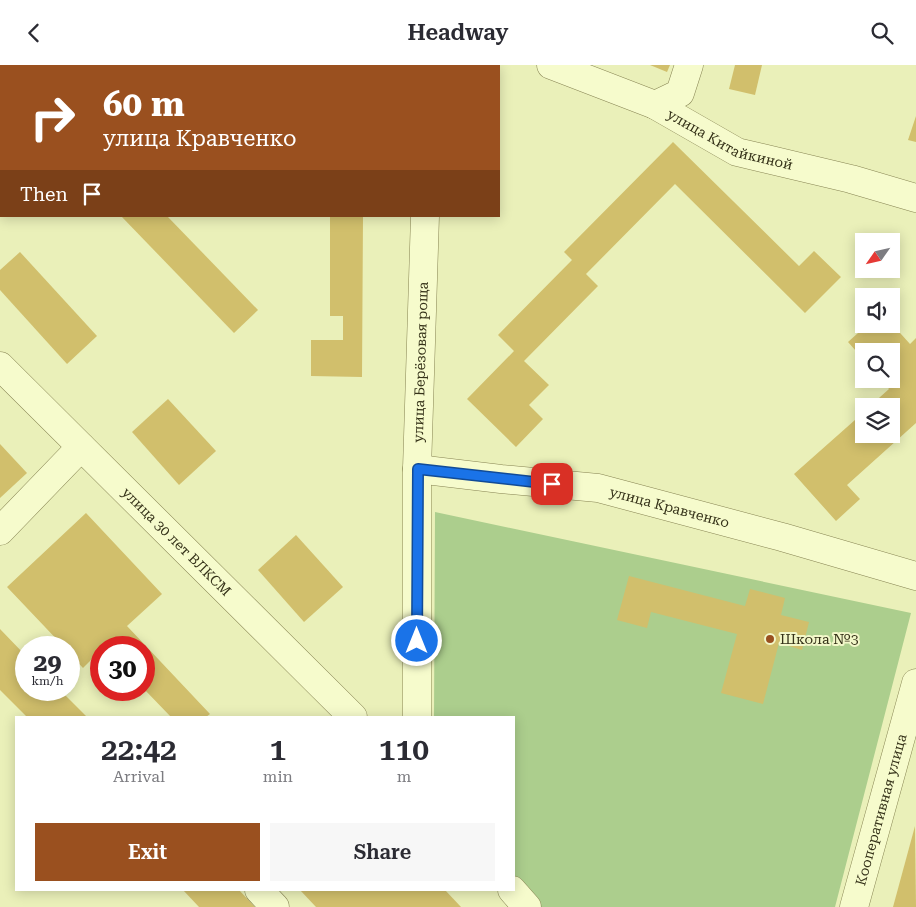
<!DOCTYPE html>
<html lang="en">
<head>
<meta charset="utf-8">
<style>
  body { margin:0; font-family:"Roboto Serif",serif; background:#f7f7f7; color:#2b2b33; height:100vh; display:flex; flex-direction:column; font-size:19px; white-space:nowrap }
  * { box-sizing:border-box; margin:0 }
  p { font-size:16px; color:#7c7c81 }
  .icon { flex:none; width:28px; height:28px; fill:none; stroke:currentColor; stroke-width:2; stroke-linecap:round; stroke-linejoin:round }
  .map { position:relative; flex:1; overflow:hidden }
  .details { position:absolute; left:15px; top:651px; width:500px; height:175px; display:flex; flex-direction:column; background:#fff; border-radius:0px; box-shadow:0 2px 12px #0003 }
  .details>* { flex:none }
  .guide { position:absolute; left:0px; top:0px; width:500px; height:152px; box-shadow:0 2px 12px #0003; background:#9a501f; color:#fff; overflow:hidden }
  .needle { width:32px; rotate:236deg }
  .buttons { position:absolute; left:855px; top:168px; display:grid; gap:10px }
  .buttons a { display:grid; place-items:center; width:45px; height:45px; border-radius:0px; background:#fff; box-shadow:0 2px 12px #0003; font-size:25px }
  .speed { position:absolute; left:15px; top:571px; display:flex; gap:10px; font-size:25px; font-weight:700; text-align:center }
  .speed>* { display:grid; place-content:center; width:65px; height:65px; border-radius:50%; background:#fff; box-shadow:0 2px 12px #0003; line-height:1 }
  .speed small { font-size:12px; font-weight:400 }
  .speed .limit { border:8px solid #d22; background:#fff; color:#111 }
  .pin { position:absolute; display:grid; place-items:center; width:42px; height:42px; color:#fff; margin:-21px; border-radius:10px; box-shadow:0 2px 8px #0006 }
  .me { position:absolute; width:55px; margin:-28px; rotate:0deg; stroke-linejoin:round; filter:drop-shadow(0 0 4px #0008) }
  .turn { display:flex; align-items:center; gap:18px; height:105px; padding:0 20px; font-size:22px }
  .turn .icon { width:65px; height:65px; stroke-width:2.5 }
  .turn b { display:block; font-size:35px; line-height:42px }
  .then { display:flex; align-items:center; height:48px; padding:0 20px; background:#0003; gap:10px; font-size:19px }
  .eta { display:flex; justify-content:space-evenly; align-items:center; height:85px; text-align:center }
  .eta b { font-size:30px; font-weight:600; line-height:35px }
  .action { display:flex; gap:10px; margin-top:auto; padding:10px 20px }
  .action a { flex:1; height:58px; border-radius:0px; background:#9a501f; color:#fff; font-size:20px; font-weight:600; line-height:58px; text-align:center }
  .action a+a { background:#f7f7f7; color:#2b2b33 }
  header { display:flex; justify-content:space-between; align-items:center; height:65px; padding:0 20px; background:#fff; font-size:22px; font-weight:600 }
  .map>svg:first-child { display:block }
</style>
</head>
<body>
<header><svg class="icon" aria-label="back" viewBox="0 0 24 24"><path d="M15 5l-7 7 7 7"/></svg>Headway<svg class="icon" aria-label="search" viewBox="0 0 24 24"><circle cx="10" cy="10" r="6"/><path d="M15 15l6 6"/></svg></header>
<div class="map">
<svg width="916" height="842" viewBox="0 0 916 842">
  <rect width="100%" height="100%" fill="#eaf0b9"/>
  <!-- green -->
  <polygon fill="#acce8d" points="435,447 911,548 835,842 536,842 514,817 514,652 434,652"/>
  <!-- building -->
  <g fill="#d1bf6c">
    <polygon points="650,0 670,0 667,7"/>
    <polygon points="735,0 762,0 755,30 729,24"/>
    <polygon points="916,51 916,77 908,75"/>
    <polygon points="673,77 799,201 814,186 841,212 805,248 675,119 586,209 598,221 524,296 549,320 529,340 543,354 516,382 467,334 514,286 498,270 572,195 564,187"/>
    <polygon points="121,151 167,151 258,245 234,268"/>
    <polygon points="330,151 363,151 362,312 311,311 311,275 343,275 343,251 330,251"/>
    <polygon points="20,187 97,271 67,299 0,225 0,205"/>
    <polygon points="868,259 892,259 910,279 916,273 916,358 847,420 860,434 836,456 794,409 864,347 864,369 891,369 891,341 870,341 889,324 881,314 891,314 891,286 864,286 864,295 848,277"/>
    <polygon points="168,334 216,386 179,420 132,367"/>
    <polygon points="0,379 27,408 0,433"/>
    <polygon points="86,448 162,529 127,561 210,649 206,652 171,652 144,624 144,582 101,582 101,585 83,603 69,588 69,582 64,582 7,522"/>
    <polygon points="296,470 343,522 304,557 258,505"/>
    <polygon points="629,511 745,541 750,524 785,533 781,550 809,557 802,585 779,578 763,639 721,628 737,569 651,547 647,563 617,555"/>
    <polygon points="0,564 26,591 26,625 60,625 87,652 27,652 0,625"/>
    <polygon points="915,761 916,842 893,842"/>
    <polygon points="183,825 239,825 255,842 199,842"/>
    <polygon points="300,825 445,825 461,842 316,842"/>
  </g>
  <g fill="none" stroke-linecap="round" stroke-linejoin="round">
    <!-- minor casing -->
    <g stroke="#878453" stroke-width="29">
      <g id="minor">
        <path id="s1" d="M 551,0 L 655,40 L 737,87 L 851,114 L 916,133"/>
        <polyline points="428,1 428,0"/>
        <polyline points="655,40 680,28 689,0"/>
        <path id="s2" d="M 0,301 L 353,652"/>
        <path id="s3" d="M 417,404 L 501,414 L 598,423 L 782,472 L 916,511"/>
        <polyline points="0,466 81,382"/>
        <path id="s4" d="M 417,652 L 417,404 L 425,151"/>
        <polyline points="259,825 275,842"/>
        <polyline points="512,825 527,842"/>
        <path id="s5" d="M 854,842 L 916,618"/>
      </g>
    </g>
    <!-- minor -->
    <use href="#minor" stroke="#f6fbcc" stroke-width="28"/>
  </g>
  <g fill="none" stroke-linecap="round" stroke-linejoin="round">
    <!-- route casing -->
    <g stroke="#114b97" stroke-width="12">
      <polyline id="route" points="417,576 418,404 552,419"/>
    </g>
    <!-- route -->
    <use href="#route" stroke="#1a73e8" stroke-width="9"/>
  </g>
  <!-- markers -->
  <circle fill="#9a501f" stroke="#f2f7c9" stroke-width="2" cx="770" cy="574" r="5"/>
  <g text-anchor="middle" dominant-baseline="central" stroke-width="4" stroke-linejoin="round" paint-order="stroke">
    <!-- street labels -->
    <g font-size="14" fill="#353219" stroke="#f2f7c9">
      <text stroke="none"><textPath href="#s1" startOffset="195">улица Китайкиной</textPath></text>
      <text stroke="none"><textPath href="#s4" startOffset="355">улица Берёзовая роща</textPath></text>
      <text stroke="none"><textPath href="#s3" startOffset="256">улица Кравченко</textPath></text>
      <text stroke="none"><textPath href="#s2" startOffset="249">улица 30 лет ВЛКСМ</textPath></text>
      <text stroke="none"><textPath href="#s5" startOffset="101">Кооперативная улица</textPath></text>
    </g>
    <!-- poi labels -->
    <g font-size="14" fill="#353219" stroke="#f2f7c9" text-anchor="start">
      <text x="780" y="574">Школа №3</text>
    </g>
  </g>
</svg>
<div class="buttons">
<a><svg class="needle" viewBox="-14 -14 28 28"><path d="M0-13l5 13h-10z" fill="#e53935"/><path d="M0 13l5-13h-10z" fill="#7c7c81"/></svg></a>
<a><svg class="icon" aria-label="sound" viewBox="0 0 24 24"><path d="M4 9h4l5-4v14l-5-4H4zM17 9q2 3 0 6"/></svg></a>
<a><svg class="icon" aria-label="search" viewBox="0 0 24 24"><circle cx="10" cy="10" r="6"/><path d="M15 15l6 6"/></svg></a>
<a><svg class="icon" aria-label="layers" viewBox="0 0 24 24"><path d="M12 4l9 5-9 5-9-5zM3 14l9 5 9-5"/></svg></a>
</div>
<div class="speed"><div>29<small>km/h</small></div><div class="limit">30</div></div>
<div class="pin" style="left:552px;top:419px;background:#d93025"><svg class="icon" aria-label="arrive" viewBox="0 0 24 24"><path d="M6 21V4h12l-3 4 3 4H6"/></svg></div>
<svg class="me" style="left:417px;top:576px" viewBox="-20 -20 40 40"><circle r="17" fill="#1a73e8" stroke="#fff" stroke-width="3"/><path d="M0-11L8 9 0 5-8 9z" fill="#fff"/></svg>
<div class="guide">
<div class="turn"><svg class="icon" aria-label="right" viewBox="0 0 24 24"><path d="M7 20v-9h11M14 6l5 5-5 5"/></svg><div><b>60 m</b>улица Кравченко</div></div>
<div class="then">Then<svg class="icon" aria-label="arrive" viewBox="0 0 24 24"><path d="M6 21V4h12l-3 4 3 4H6"/></svg></div>
</div>
<section class="details">
<div class="eta">
<div><b>22:42</b><p>Arrival</p></div>
<div><b>1</b><p>min</p></div>
<div><b>110</b><p>m</p></div>
</div>
<div class="action"><a>Exit</a><a>Share</a></div>
</section>
</div>
</body>
</html>
